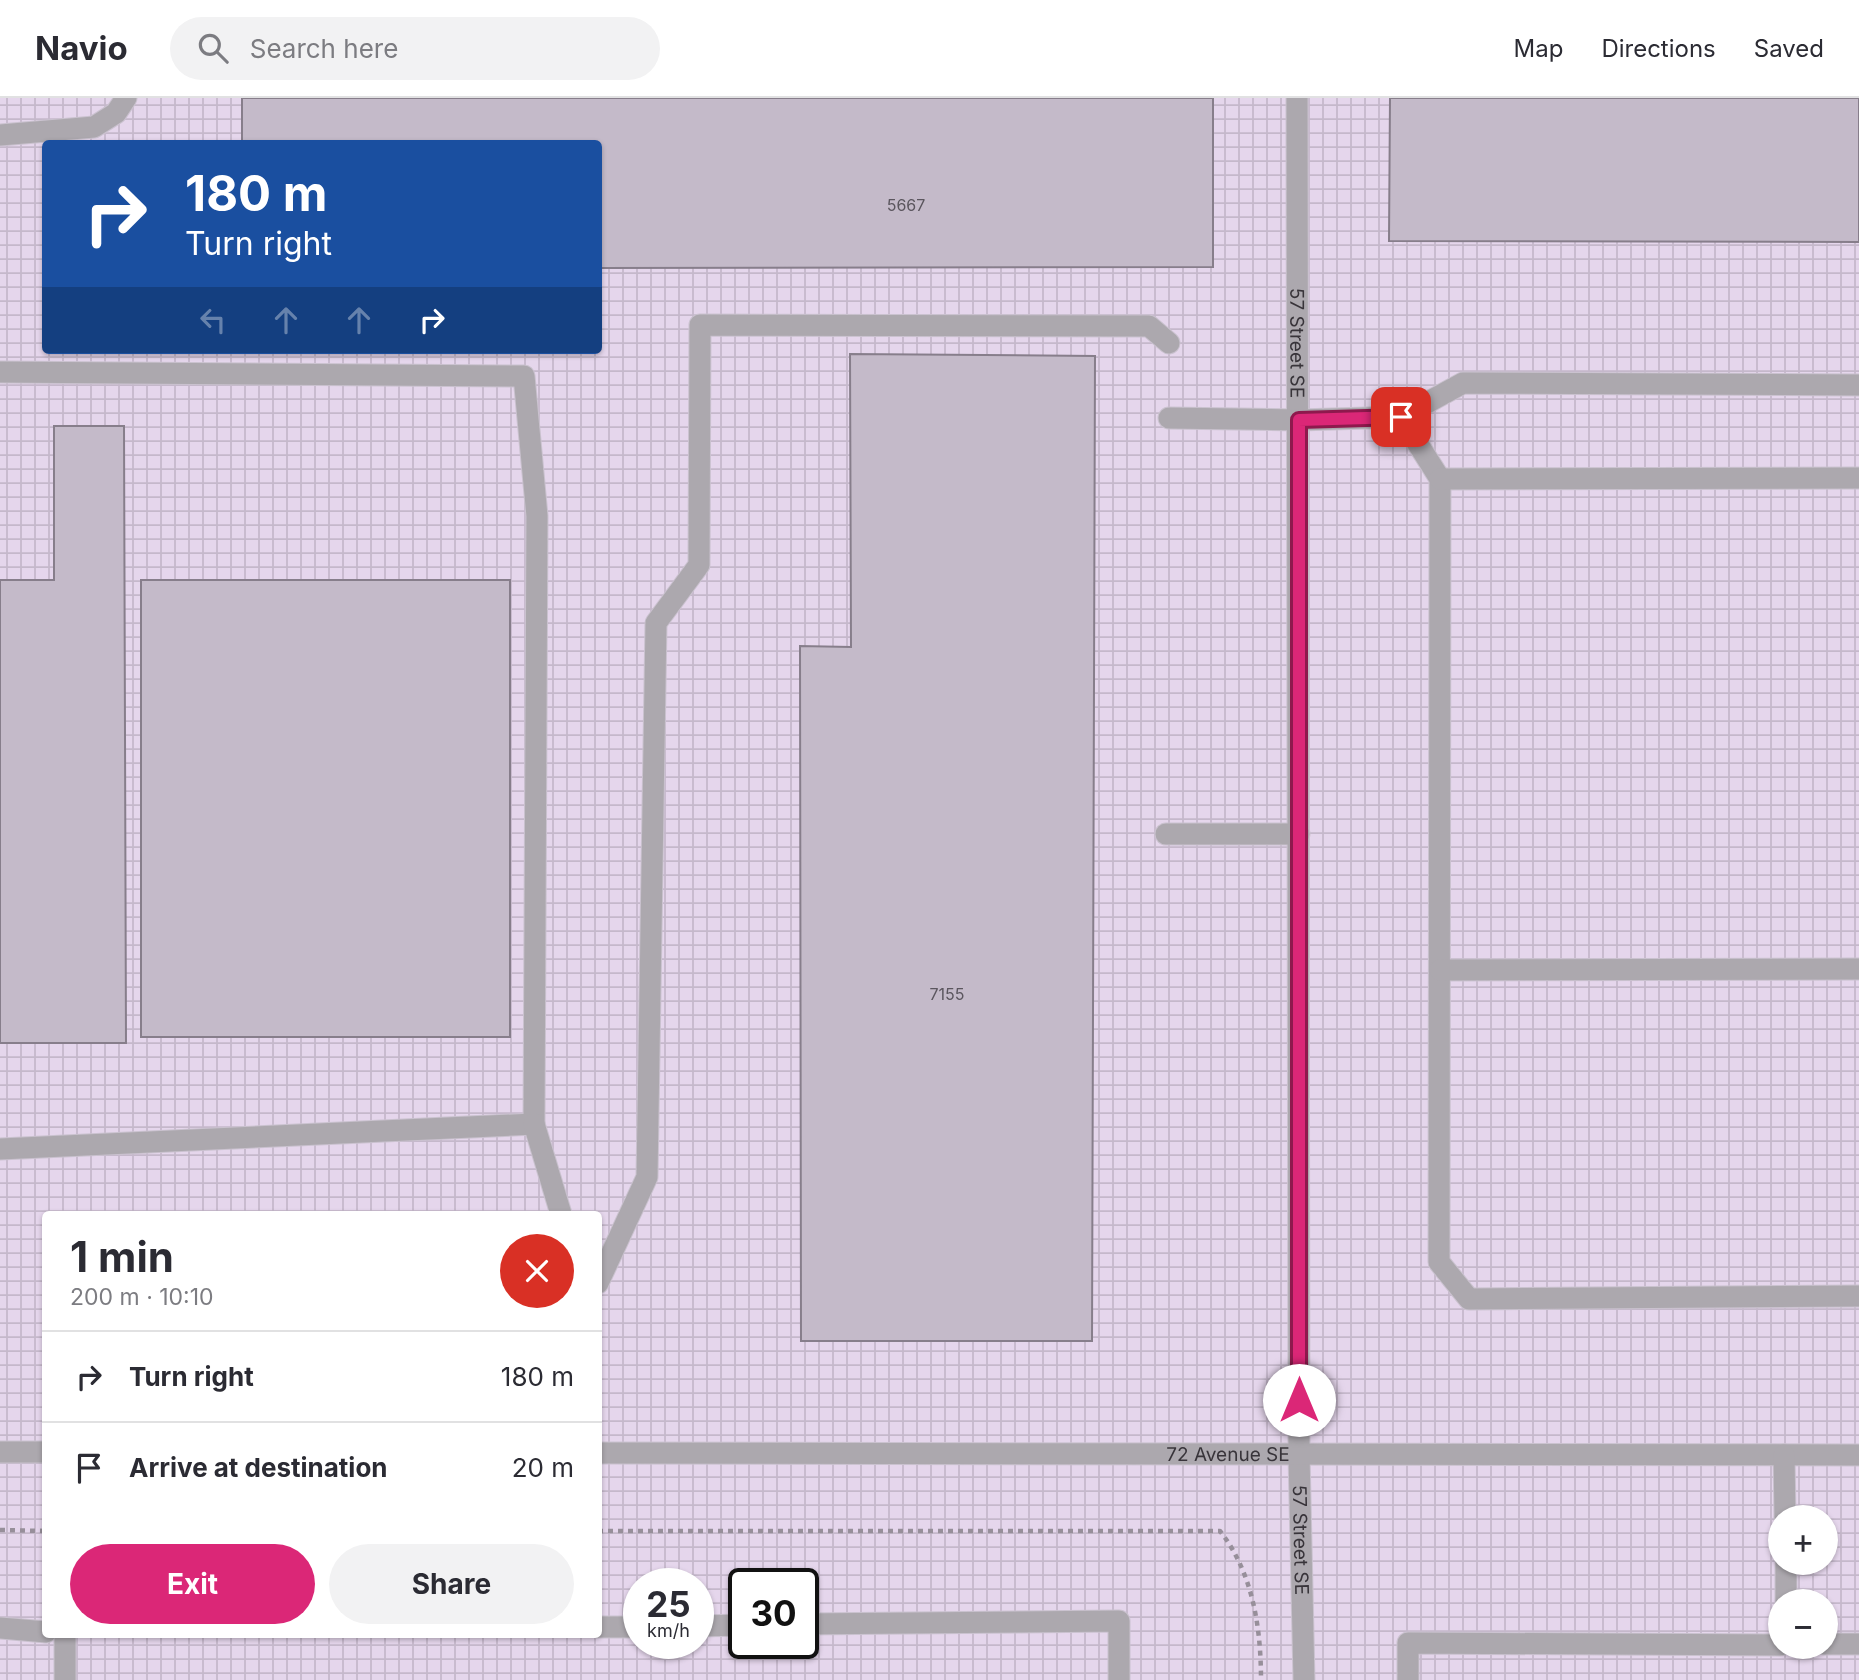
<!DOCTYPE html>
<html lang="en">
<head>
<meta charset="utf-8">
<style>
  body { margin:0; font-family:Inter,sans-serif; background:#f2f2f3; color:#2b2b33; height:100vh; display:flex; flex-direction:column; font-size:26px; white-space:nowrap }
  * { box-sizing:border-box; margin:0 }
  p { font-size:23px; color:#7c7c81 }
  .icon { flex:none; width:38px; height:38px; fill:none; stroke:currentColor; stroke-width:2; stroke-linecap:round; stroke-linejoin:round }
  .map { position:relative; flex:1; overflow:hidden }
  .sheet { position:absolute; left:42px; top:1113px; width:560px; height:427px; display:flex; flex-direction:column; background:#fff; border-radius:7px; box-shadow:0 2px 5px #0004 }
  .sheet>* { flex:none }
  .top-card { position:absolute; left:42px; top:42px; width:560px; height:214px; border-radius:7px; box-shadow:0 2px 5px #0004; background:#1a4fa0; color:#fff; overflow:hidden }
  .fabs { position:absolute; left:1768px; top:1407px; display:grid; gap:14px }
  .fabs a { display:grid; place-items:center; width:70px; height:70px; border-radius:50%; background:#fff; box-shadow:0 2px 5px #0004; font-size:35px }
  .speed { position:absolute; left:623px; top:1470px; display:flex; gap:14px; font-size:35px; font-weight:700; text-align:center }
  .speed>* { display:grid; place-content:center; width:91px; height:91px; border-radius:50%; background:#fff; box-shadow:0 2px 5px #0004; line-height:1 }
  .speed small { font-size:18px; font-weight:400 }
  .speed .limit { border:4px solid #111; border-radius:10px; background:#fff; color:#111 }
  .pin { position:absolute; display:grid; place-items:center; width:60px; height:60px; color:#fff; margin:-30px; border-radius:14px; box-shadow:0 4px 10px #0006 }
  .me { position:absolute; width:77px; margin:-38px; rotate:0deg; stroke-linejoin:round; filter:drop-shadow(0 0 5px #0008) }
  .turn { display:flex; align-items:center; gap:24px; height:147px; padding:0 28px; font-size:32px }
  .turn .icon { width:91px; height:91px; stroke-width:2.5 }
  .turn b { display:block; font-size:49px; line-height:60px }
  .lanes { display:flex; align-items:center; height:66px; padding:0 28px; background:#0003; justify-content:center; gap:35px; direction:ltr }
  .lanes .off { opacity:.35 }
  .round { display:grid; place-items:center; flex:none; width:74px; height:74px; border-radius:37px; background:#f2f2f3 }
  .summary { display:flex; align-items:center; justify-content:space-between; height:119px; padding:0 28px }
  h1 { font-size:42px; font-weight:700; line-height:52px }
  .primary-button { display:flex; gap:14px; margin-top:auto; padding:14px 28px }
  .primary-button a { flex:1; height:80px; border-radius:42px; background:#db2777; color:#fff; font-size:28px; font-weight:700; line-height:80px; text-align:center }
  .primary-button a+a { background:#f2f2f3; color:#2b2b33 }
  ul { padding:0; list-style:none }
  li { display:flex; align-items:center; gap:21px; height:91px; padding:0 28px; border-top:2px solid #e1e1e2 }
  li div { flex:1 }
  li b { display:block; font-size:26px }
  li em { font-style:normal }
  header { display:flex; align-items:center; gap:42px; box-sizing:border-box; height:98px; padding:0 35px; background:#fff; border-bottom:2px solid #e1e1e2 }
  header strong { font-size:33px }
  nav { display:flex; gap:38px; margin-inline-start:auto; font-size:24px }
  .search { width:490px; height:63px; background:#f2f2f3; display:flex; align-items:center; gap:18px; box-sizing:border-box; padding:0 24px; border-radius:38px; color:#7c7c81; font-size:26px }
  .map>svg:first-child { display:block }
</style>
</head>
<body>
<header>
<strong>Navio</strong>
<div class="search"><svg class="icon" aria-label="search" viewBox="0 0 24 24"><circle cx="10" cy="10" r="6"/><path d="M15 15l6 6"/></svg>Search here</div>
<nav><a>Map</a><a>Directions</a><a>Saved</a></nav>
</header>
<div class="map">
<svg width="1859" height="1582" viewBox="0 0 1859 1582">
  <defs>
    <pattern id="industrial-grid" width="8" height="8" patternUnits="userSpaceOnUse" patternTransform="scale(1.75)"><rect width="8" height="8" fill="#e5d6ec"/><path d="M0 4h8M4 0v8" fill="none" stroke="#c5b8cb"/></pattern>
  </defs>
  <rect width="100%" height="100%" fill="#efe5f4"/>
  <!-- industrial -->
  <path fill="url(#industrial-grid)" fill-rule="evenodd" d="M 0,0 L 1859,0 L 1859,1582 L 0,1582 ZM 46,46 L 598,46 L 598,252 L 46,252 ZM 46,1116 L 598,1116 L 598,1536 L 46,1536 ZM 1780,1419 L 1825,1419 L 1825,1465 L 1780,1465 ZM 639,1486 L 698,1486 L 698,1545 L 639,1545 ZM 744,1486 L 803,1486 L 803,1545 L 744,1545 ZM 1780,1503 L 1825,1503 L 1825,1549 L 1780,1549 Z"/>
  <!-- building -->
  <g fill="#c4bac9" stroke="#877e8b" stroke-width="2">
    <polygon points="242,0 1213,0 1213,169 598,170 598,46 242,46"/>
    <polygon points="1390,0 1859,0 1859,144 1389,143"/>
    <polygon points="850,256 1095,258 1092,1243 801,1243 800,548 851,549"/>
    <polygon points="54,328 124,328 126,945 0,945 0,482 54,482"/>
    <rect x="141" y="482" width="369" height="457"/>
  </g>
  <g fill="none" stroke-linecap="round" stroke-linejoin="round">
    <!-- minor casing -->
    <g stroke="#cac2cf" stroke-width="23">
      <g id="minor">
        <path id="s1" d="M 1297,0 L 1299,1356 L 1304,1582"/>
        <polyline points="0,37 94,29 116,15 126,0"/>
        <polyline points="0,274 524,278 537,418 534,1026 0,1051"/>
        <polyline points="1401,319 1440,381 1439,1164 1469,1201 1859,1198"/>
        <polyline points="1169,320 1299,322 1401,319 1463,285 1859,287"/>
        <polyline points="1440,381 1859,380"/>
        <polyline points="1166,736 1299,736"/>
        <polyline points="1440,872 1859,871"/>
        <polyline points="534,1026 561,1116"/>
        <polyline points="598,1185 647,1079 656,525 699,467 700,227 1149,228 1169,245"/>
        <polyline points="0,1354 46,1354"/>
        <path id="s2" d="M 598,1355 L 1859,1357"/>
        <polyline points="1784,1357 1785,1419"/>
        <polyline points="1786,1465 1786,1503"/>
        <polyline points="803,1526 1119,1523 1119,1582"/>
        <polyline points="698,1528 744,1527"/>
        <polyline points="598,1529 639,1529"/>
        <polyline points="0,1530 46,1534"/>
        <polyline points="1825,1546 1859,1546"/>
        <polyline points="65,1582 65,1536"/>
        <polyline points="1408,1582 1408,1545 1780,1547"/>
      </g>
    </g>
    <!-- path -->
    <g stroke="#978f9a" stroke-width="4.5" stroke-dasharray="5 5" stroke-linecap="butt">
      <polyline points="0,1432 46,1433"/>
      <path d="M 598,1433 L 1220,1433 C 1253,1475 1261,1530 1261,1582"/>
    </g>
    <!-- minor -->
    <use href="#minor" stroke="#aca8ae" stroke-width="21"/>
  </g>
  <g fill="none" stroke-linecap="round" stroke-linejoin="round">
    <!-- route casing -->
    <g stroke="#8e194d" stroke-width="18">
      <polyline id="route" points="1299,1302 1299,322 1401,319"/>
    </g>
    <!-- route -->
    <use href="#route" stroke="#db2777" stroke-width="12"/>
  </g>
  <g text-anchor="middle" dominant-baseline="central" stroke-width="5" stroke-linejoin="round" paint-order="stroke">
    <!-- number labels -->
    <g font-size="16" fill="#5b565e">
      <text x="906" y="107">5667</text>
      <text x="947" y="896">7155</text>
    </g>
    <!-- street labels -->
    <g font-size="19" fill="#38343a" stroke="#faf4fd">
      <text stroke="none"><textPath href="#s1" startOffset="245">57 Street SE</textPath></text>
      <text stroke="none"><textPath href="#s2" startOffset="630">72 Avenue SE</textPath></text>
      <text stroke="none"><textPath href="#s1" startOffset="1442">57 Street SE</textPath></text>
    </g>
  </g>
</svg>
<div class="fabs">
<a>+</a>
<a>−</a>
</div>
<div class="speed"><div>25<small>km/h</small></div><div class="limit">30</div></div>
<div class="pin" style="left:1401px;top:319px;background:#d93025"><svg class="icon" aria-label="arrive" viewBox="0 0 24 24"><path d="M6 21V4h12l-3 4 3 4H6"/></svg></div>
<svg class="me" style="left:1299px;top:1302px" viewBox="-20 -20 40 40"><circle r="19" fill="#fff"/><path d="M0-13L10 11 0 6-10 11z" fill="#db2777"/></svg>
<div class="top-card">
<div class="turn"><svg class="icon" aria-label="right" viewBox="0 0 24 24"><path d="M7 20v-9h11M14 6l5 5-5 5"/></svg><div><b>180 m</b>Turn right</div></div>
<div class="lanes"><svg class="icon off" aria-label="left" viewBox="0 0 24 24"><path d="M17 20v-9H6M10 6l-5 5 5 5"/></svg><svg class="icon off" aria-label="ahead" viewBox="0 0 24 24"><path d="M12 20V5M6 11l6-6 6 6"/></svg><svg class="icon off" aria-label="ahead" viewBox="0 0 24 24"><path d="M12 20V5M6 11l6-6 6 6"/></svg><svg class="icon" aria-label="right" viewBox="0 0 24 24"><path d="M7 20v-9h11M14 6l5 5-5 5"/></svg></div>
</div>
<section class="sheet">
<div class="summary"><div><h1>1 min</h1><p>200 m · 10:10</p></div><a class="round" style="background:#d93025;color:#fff"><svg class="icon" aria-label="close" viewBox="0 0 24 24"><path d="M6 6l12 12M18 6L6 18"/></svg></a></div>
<ul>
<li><svg class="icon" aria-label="right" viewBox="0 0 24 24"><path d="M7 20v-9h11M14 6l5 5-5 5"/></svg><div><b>Turn right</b></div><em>180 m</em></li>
<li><svg class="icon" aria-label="arrive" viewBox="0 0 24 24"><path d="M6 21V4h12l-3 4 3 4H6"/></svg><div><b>Arrive at destination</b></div><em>20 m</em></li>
</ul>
<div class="primary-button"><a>Exit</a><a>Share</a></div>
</section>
</div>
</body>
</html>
